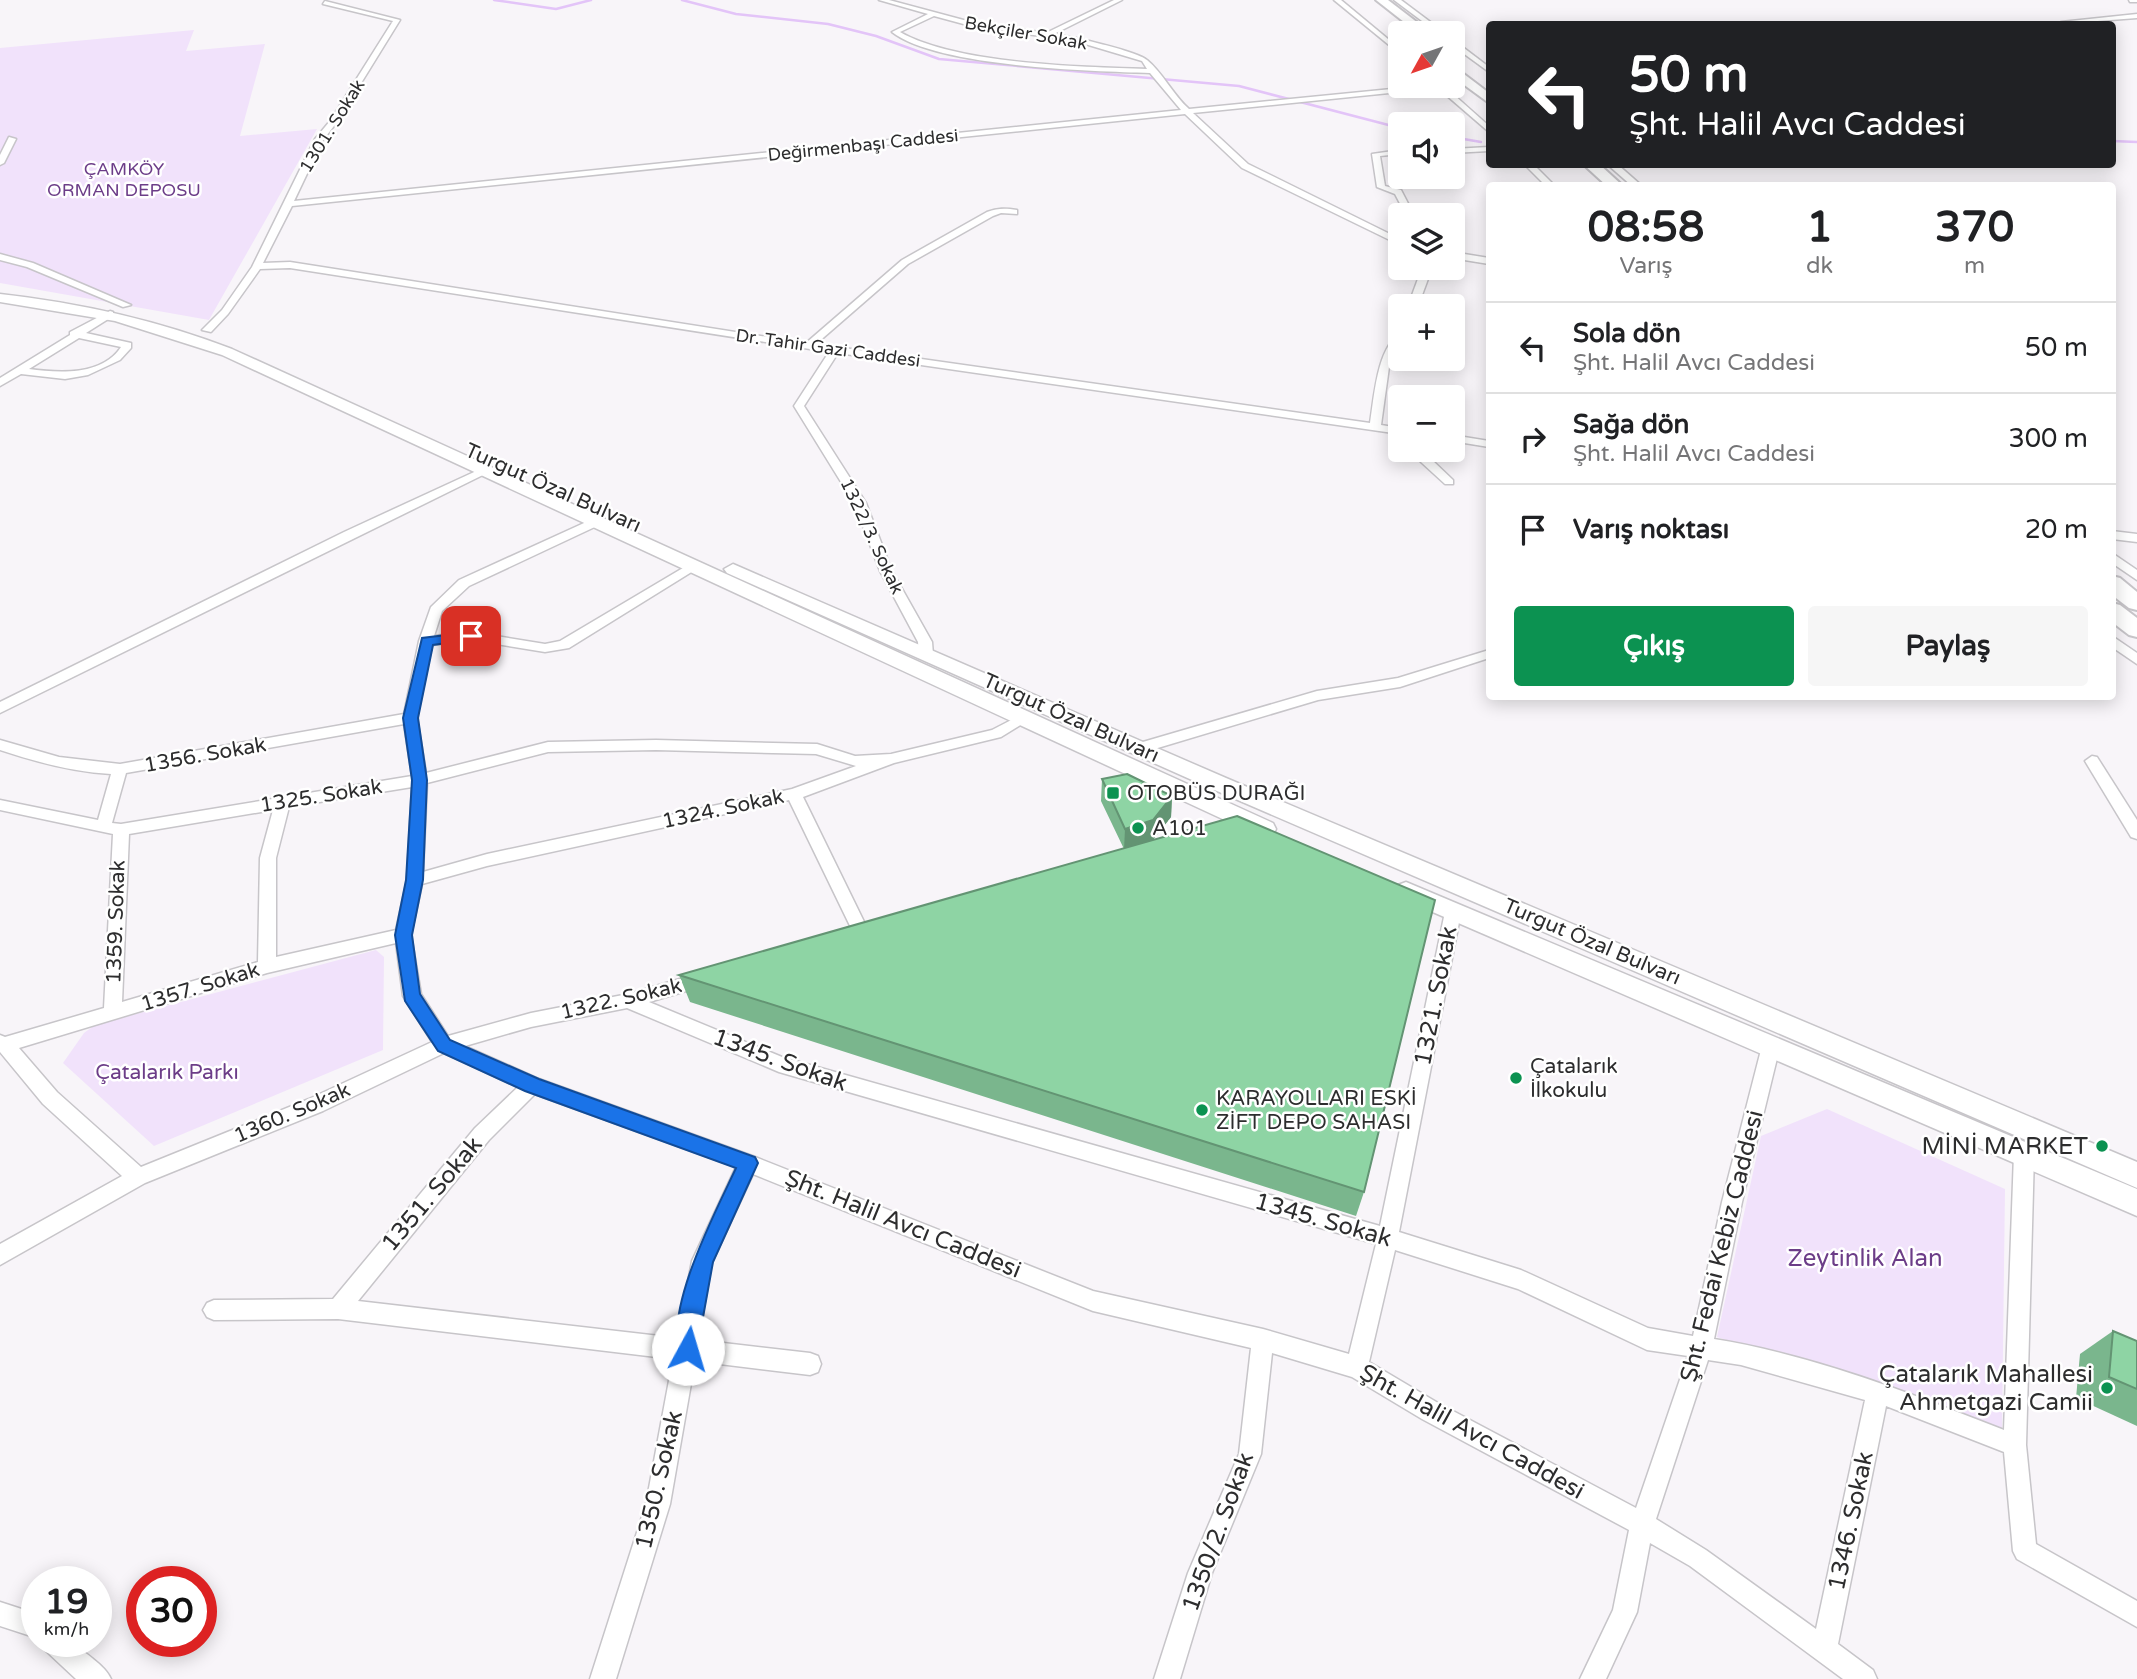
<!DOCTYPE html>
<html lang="tr">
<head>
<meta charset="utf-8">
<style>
  body { margin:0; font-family:"Varela Round",sans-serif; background:#f6f6f6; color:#202124; height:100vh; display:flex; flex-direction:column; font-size:26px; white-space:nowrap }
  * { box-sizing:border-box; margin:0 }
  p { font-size:23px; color:#757577 }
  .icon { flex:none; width:38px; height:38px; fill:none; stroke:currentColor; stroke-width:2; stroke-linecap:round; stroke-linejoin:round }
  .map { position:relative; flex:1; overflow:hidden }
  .details { position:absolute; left:1486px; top:182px; width:630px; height:518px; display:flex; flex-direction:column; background:#fff; border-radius:7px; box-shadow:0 4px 18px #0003 }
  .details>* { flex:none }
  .hud { position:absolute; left:1486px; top:21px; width:630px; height:147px; border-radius:7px; box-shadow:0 4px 18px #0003; background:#202124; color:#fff; overflow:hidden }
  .needle { width:46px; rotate:230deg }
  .tools { position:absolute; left:1388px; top:21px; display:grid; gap:14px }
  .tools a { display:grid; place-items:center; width:77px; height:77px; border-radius:7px; background:#fff; box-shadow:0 4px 18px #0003; font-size:35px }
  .speed { position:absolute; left:21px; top:1566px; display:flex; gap:14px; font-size:35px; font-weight:700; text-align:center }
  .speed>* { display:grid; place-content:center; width:91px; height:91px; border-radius:50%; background:#fff; box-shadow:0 4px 18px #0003; line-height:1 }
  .speed small { font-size:18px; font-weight:400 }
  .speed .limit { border:10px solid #d22; background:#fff; color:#111 }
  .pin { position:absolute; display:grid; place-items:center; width:60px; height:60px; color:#fff; margin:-30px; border-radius:14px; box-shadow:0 4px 10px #0006 }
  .me { position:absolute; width:77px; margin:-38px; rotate:6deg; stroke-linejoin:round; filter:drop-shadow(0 0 5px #0008) }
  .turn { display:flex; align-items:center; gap:24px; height:147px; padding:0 28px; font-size:32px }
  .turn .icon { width:91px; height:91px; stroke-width:2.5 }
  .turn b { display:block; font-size:49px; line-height:60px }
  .eta { display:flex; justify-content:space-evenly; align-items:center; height:119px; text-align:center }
  .eta b { font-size:42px; font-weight:700; line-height:49px }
  .button { display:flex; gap:14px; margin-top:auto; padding:14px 28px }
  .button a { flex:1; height:80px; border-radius:7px; background:#0c9251; color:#fff; font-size:28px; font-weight:700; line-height:80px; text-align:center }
  .button a+a { background:#f6f6f6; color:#202124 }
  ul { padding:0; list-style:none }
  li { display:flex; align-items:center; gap:21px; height:91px; padding:0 28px; border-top:2px solid #e0e0e0 }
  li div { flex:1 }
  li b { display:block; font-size:26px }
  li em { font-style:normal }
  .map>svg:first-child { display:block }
</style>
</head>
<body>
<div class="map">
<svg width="2137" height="1679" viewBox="0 0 2137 1679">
  <rect width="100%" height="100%" fill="#f8f5f9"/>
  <!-- green -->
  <g fill="#f1e2fb">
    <polygon points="194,30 186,51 265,44 240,136 317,129 209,320 0,283 0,48"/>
    <polygon points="376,950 384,957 383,1050 154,1146 63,1063 84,1033 95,1025"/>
    <polygon points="1827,1109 2005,1189 2002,1430 1717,1337 1761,1136"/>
  </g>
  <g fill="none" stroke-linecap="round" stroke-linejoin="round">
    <!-- stream -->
    <g stroke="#e3c4f8" stroke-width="2.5">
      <polyline points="494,0 556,9 591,0"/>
      <polyline points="682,0 736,14 828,24 876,36 939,59 1239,86 1400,128"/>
      <polyline points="1452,137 1481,142"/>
      <polyline points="2112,141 2137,142"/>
    </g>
    <!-- minor casing -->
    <g stroke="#c7c5c9" stroke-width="3">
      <g id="minor">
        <path d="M 879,0 L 889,0 L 971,22 L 1046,33 L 1114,0 L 1122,0 L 1054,34 C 1070,36 1137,51 1147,60 C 1163,73 1173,95 1189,109 L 1422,86 L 1444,86 L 1489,126 L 1489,132 L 1438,88 L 1193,113 L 1248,164 L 1400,239 L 1400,245 L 1242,168 L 1185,114 L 292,206 L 263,263 L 290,262 L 806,343 L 902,260 L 987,212 C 998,208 1005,208 1017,210 L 1017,214 L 1001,213 L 993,216 L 908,264 L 816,344 L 1370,423 C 1374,399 1377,347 1400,334 L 1400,346 L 1389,367 L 1381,425 L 1400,428 L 1400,434 L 838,353 L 804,406 L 866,503 L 892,571 L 932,642 L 933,655 L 926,659 L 919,655 L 918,642 L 880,571 L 854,503 L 794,406 L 829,352 L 290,268 L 260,269 L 228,314 L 211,332 L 202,330 L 222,310 L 252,267 L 315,139 L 330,121 L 393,21 L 323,4 L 325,1 L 400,20 L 337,122 L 323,140 L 294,201 L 1181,110 L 1150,73 C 1090,71 937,67 892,32 L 928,14 ZM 934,16 L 971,26 L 1075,41 L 1142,61 L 1147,69 C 1081,67 956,64 900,32 Z"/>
        <polygon points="1334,0 1341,0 1400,49 1400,54"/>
        <polygon points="1394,0 1401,0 1445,33 1438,33"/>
        <polygon points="2137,14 2137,18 2058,24 2061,22"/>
        <polygon points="1452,39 1489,67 1489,72 1452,45"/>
        <polygon points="9,137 16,139 4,163 0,165 0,155"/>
        <polygon points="1489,147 1489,151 1452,153 1452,149"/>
        <polygon points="1400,150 1400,154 1380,156 1385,186 1401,190 1414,215 1406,215 1395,194 1377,187 1372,154"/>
        <polygon points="1524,164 1533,164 1555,186 1546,186"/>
        <polygon points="1607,164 1617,164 1642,186 1632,186"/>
        <polygon points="1452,252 1489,258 1489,264 1452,258"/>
        <polygon points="0,254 33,263 131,305 123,307 27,267 0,260"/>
        <polygon points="1422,268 1432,268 1418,306 1408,306"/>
        <path d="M 110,311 L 113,312 L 113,316 L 86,333 L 131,343 L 131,348 L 120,360 L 88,375 L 65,379 L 21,374 L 0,386 L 0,378 L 70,335 L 70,332 ZM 79,338 L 121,347 C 102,376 59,373 29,369 Z"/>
        <polygon points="1452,435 1489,441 1489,447 1452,441"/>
        <polygon points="1428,450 1439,450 1432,460 1453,480 1453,484 1445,484 1422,463 1420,461"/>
        <polygon points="485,467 491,470 489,472 0,713 0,702 344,532"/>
        <path d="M 595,518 L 599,519 L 599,525 L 469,586 L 442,611 L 434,636 L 472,632 L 545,644 L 560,641 L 688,565 L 692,564 L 698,568 L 569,648 L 545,652 L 472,640 L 432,645 L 417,718 L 426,773 L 548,742 L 656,740 L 817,744 L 855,756 L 891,754 L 992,730 L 1025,713 L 1032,718 L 1001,737 L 894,763 L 803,797 L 870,934 L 868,939 L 856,939 L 854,934 L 789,800 L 487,866 L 422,884 L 411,935 L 421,994 L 448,1036 L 531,1013 L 628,994 L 704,972 L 710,974 L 713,979 L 710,984 L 649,1002 L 782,1057 L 1380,1226 L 1445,912 L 1447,907 L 1459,907 L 1461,912 L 1399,1232 L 1521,1270 L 1648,1328 L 1693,1336 L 1722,1202 L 1762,1046 L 1765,1041 L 1771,1038 L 1777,1041 L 1780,1046 L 1742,1202 L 1714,1339 C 1814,1355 1910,1393 2004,1430 L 2014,1154 L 2017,1148 L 2024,1145 L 2031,1148 L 2034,1154 L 2026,1445 L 2036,1544 L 2137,1601 L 2137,1627 L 2017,1559 L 2013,1551 L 2004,1452 L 1886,1406 L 1838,1644 L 1873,1670 L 1877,1679 L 1843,1679 L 1690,1566 L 1650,1543 L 1637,1612 L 1606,1679 L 1580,1679 L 1613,1610 L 1629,1530 L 1422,1419 L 1352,1377 L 1272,1353 L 1261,1454 L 1212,1573 L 1180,1679 L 1154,1679 L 1188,1573 L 1239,1454 L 1251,1348 L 1093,1311 L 753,1174 L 712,1262 L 698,1340 L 810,1353 L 818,1356 L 821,1364 L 818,1372 L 810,1375 L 695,1361 L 670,1504 L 616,1679 L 590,1679 L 646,1504 L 673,1359 L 338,1319 L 214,1320 L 207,1317 L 203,1310 L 207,1303 L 214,1300 L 333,1299 L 475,1128 L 518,1087 L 444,1053 L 323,1111 L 145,1183 L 0,1265 L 0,1244 L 122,1176 L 43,1104 L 0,1052 L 0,1035 L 5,1037 L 104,1008 L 113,834 L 0,810 L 0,800 L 98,820 L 111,774 C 73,772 36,762 0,750 L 0,740 L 59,757 L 120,764 L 404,714 L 419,641 L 431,607 L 459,580 ZM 404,724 L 412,776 L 121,824 L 112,823 L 126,773 ZM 656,750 L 816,754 L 856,766 L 792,789 L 487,854 L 423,872 L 427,783 L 548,752 ZM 412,787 L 407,880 L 396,930 L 276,957 L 276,858 L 289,807 ZM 273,810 L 260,858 L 258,962 L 122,1002 L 129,834 ZM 396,943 L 403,996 L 432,1042 L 309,1099 L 141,1167 L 57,1092 L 19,1048 L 267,973 ZM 627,1008 L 779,1072 L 1376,1244 L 1349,1354 L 1263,1329 L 1093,1291 L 755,1157 L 539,1079 L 465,1046 L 531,1027 ZM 535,1094 L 736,1167 L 692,1261 L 677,1338 L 358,1301 L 489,1140 ZM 1395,1250 L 1518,1289 L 1647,1350 L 1688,1356 L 1636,1508 L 1438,1403 L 1369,1362 ZM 1708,1360 L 1741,1365 L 1865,1400 L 1816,1629 L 1706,1550 L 1656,1519 Z"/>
        <polygon points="2112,531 2137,534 2137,542 2112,539"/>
        <polygon points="2112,553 2137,570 2137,580 2112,563"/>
        <polygon points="2112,636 2137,653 2137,664 2112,647"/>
        <polygon points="1489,650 1489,658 1400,687 1318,700 1141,753 1134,748 1136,744 1317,691 1398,678"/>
        <polygon points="2092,756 2097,757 2137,820 2137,839 2131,837 2085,761"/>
        <polygon points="0,1602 37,1614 37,1638 0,1626"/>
        <path d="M 43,1642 L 72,1642 C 84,1653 105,1665 111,1679 L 76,1679 L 46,1651 Z"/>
      </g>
    </g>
    <!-- tertiary casing -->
    <g stroke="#c7c5c9" stroke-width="3">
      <polygon id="tertiary" points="2129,0 2137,0 2137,2 2130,2"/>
    </g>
    <!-- secondary casing -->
    <g stroke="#c7c5c9" stroke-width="3">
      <g id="secondary">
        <path d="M 0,294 C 80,303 157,320 232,349 L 1273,823 L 1276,829 L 1273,835 L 1257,835 L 222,355 L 115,321 L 0,302 Z"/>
        <polygon points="733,564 1226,778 2137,1162 2137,1188 1210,788 727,573 724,569"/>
        <polygon points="1406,882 2137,1189 2137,1216 1398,897 1394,891 1398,885"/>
      </g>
    </g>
    <!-- trunk casing -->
    <g stroke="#c7c5c9" stroke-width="4">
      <g id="trunk">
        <polygon points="1376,0 1388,0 1431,33 1418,33"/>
        <polygon points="1452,65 1489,93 1489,103 1452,76"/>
        <polygon points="1583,164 1599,164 1623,186 1607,186"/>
        <polygon points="2112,576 2120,578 2137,592 2137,610 2129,608 2112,595"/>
        <polygon points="2112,603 2120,605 2137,618 2137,637 2129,635 2112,622"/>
      </g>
    </g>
    <!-- minor -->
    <use href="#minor" fill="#fff" fill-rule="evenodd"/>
    <!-- tertiary -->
    <use href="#tertiary" fill="#fff" fill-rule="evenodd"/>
    <!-- secondary -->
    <use href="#secondary" fill="#fff" fill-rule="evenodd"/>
    <!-- trunk -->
    <use href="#trunk" fill="#fff" fill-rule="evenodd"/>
  </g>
  <!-- wall -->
  <g fill="#7ab68d">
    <polygon points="1102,779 1172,796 1171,817 1153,840 1364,1192 1356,1216 690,1002 679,975 1124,849 1101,801"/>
    <polygon points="2113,1331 2137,1341 2137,1426 2076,1398 2080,1354"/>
  </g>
  <!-- shaded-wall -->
  <polygon fill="#639473" points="1172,796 1171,817 1152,841 1124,850 1125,829"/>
  <!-- building -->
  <g fill="#8ed4a4" stroke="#639473" stroke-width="2">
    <polygon points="1127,774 1172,796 1153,820 1125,829 1102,779"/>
    <polygon points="1237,816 1435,900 1364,1192 679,975"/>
    <polygon points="2113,1331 2137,1341 2137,1389 2109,1377"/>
  </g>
  <!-- route -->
  <path fill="#1a73e8" stroke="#114b97" stroke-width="2" d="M 471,632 L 476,633 L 476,639 L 433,645 L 418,718 L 427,780 L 423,880 L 412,935 L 420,994 L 450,1040 L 539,1079 L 755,1157 L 758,1163 L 713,1262 L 696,1356 L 688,1360 L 681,1356 C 662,1312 717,1209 736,1168 L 525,1091 L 438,1051 L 405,1001 L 395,935 L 406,880 L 412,780 L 403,718 L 422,638 Z"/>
  <!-- markers -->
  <g fill="#0c9251" stroke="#fff" stroke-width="2.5">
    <rect x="1106" y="786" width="14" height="14" rx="3.5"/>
    <circle cx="1138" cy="828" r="7"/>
    <circle cx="1516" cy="1078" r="7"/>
    <circle cx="1202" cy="1110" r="7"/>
    <circle cx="2102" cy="1146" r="7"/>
    <circle cx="2107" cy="1388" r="7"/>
  </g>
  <g text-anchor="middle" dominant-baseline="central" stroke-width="5" stroke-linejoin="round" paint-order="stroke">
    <!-- far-street labels -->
    <g font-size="18" fill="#2d2d2e" stroke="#fff">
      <text transform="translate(1026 33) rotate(10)">Bekçiler Sokak</text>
      <text transform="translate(332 126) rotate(-58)">1301. Sokak</text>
      <text transform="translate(863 145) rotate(-6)">Değirmenbaşı Caddesi</text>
      <text transform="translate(828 348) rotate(8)">Dr. Tahir Gazi Caddesi</text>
      <text transform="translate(872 536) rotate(65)">1322/3. Sokak</text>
    </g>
    <!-- far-park labels -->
    <g font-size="18" fill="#6c3d88" stroke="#fff">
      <text x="124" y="169">ÇAMKÖY<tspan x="124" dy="21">ORMAN DEPOSU</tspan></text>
    </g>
    <!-- street labels -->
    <g font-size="21" fill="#2d2d2e" stroke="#fff">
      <text transform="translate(553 488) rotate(24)">Turgut Özal Bulvarı</text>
      <text transform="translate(1071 718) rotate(24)">Turgut Özal Bulvarı</text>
      <text transform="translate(205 755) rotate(-10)">1356. Sokak</text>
      <text transform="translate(321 796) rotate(-9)">1325. Sokak</text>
      <text transform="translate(723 809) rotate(-12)">1324. Sokak</text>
      <text transform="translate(116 922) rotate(-88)">1359. Sokak</text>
      <text transform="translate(1592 942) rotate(23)">Turgut Özal Bulvarı</text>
      <text transform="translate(200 987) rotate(-17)">1357. Sokak</text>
      <text transform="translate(621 999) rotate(-13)">1322. Sokak</text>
      <text transform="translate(292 1113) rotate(-23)">1360. Sokak</text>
    </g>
    <!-- poi labels -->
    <g font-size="21" fill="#2d2d2e" stroke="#fff" text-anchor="start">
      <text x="1127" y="793">OTOBÜS DURAĞI</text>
      <text x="1152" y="828">A101</text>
      <text x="1530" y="1066">Çatalarık<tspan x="1530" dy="24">İlkokulu</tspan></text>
      <text x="1216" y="1098">KARAYOLLARI ESKİ<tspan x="1216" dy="24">ZİFT DEPO SAHASI</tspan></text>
    </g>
    <!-- park labels -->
    <g font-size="21" fill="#6c3d88" stroke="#fff">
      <text x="167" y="1072">Çatalarık Parkı</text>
    </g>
    <!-- near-street labels -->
    <g font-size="24" fill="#2d2d2e" stroke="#fff">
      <text transform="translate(1436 996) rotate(-79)">1321. Sokak</text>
      <text transform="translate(780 1060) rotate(20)">1345. Sokak</text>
      <text transform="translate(432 1194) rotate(-50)">1351. Sokak</text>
      <text transform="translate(1323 1220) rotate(16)">1345. Sokak</text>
      <text transform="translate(903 1224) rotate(22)">Şht. Halil Avcı Caddesi</text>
      <text transform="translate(1722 1246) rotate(-76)">Şht. Fedai Kebiz Caddesi</text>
      <text transform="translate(1472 1432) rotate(29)">Şht. Halil Avcı Caddesi</text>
      <text transform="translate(659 1480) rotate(-77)">1350. Sokak</text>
      <text transform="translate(1851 1521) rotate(-78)">1346. Sokak</text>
      <text transform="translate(1218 1532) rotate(-70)">1350/2. Sokak</text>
    </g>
    <!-- near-poi labels -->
    <g font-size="24" fill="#2d2d2e" stroke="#fff" text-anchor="end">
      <text x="2088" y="1146">MİNİ MARKET</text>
      <text x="2093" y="1374">Çatalarık Mahallesi<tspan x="2093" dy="28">Ahmetgazi Camii</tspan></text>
    </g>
    <!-- near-park labels -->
    <g font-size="24" fill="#6c3d88" stroke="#fff">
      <text x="1865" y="1258">Zeytinlik Alan</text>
    </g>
  </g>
</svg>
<div class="tools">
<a><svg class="needle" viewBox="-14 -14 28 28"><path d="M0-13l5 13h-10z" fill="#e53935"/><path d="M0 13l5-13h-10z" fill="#757577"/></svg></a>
<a><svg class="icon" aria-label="sound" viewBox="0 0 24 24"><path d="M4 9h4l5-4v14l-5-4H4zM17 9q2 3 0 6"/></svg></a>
<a><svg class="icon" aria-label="layers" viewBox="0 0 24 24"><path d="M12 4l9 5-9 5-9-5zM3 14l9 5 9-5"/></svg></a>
<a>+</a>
<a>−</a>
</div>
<div class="speed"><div>19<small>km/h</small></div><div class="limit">30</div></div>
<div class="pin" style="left:471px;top:636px;background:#d93025"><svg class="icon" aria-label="arrive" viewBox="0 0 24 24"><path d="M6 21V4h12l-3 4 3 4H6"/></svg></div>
<svg class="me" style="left:688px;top:1349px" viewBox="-20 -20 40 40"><circle r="19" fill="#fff"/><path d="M0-13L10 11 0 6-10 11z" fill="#1a73e8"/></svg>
<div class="hud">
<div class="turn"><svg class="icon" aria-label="left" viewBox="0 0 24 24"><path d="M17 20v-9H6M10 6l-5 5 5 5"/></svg><div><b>50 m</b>Şht. Halil Avcı Caddesi</div></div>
</div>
<section class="details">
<div class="eta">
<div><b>08:58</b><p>Varış</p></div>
<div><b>1</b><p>dk</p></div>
<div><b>370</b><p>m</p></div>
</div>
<ul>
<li><svg class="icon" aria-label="left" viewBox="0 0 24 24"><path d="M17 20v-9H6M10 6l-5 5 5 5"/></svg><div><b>Sola dön</b><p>Şht. Halil Avcı Caddesi</p></div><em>50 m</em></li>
<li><svg class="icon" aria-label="right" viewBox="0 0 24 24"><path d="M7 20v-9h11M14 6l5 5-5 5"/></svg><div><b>Sağa dön</b><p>Şht. Halil Avcı Caddesi</p></div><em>300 m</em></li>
<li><svg class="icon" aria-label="arrive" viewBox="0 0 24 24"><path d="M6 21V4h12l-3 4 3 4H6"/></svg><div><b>Varış noktası</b></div><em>20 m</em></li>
</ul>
<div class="button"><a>Çıkış</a><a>Paylaş</a></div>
</section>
</div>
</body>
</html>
